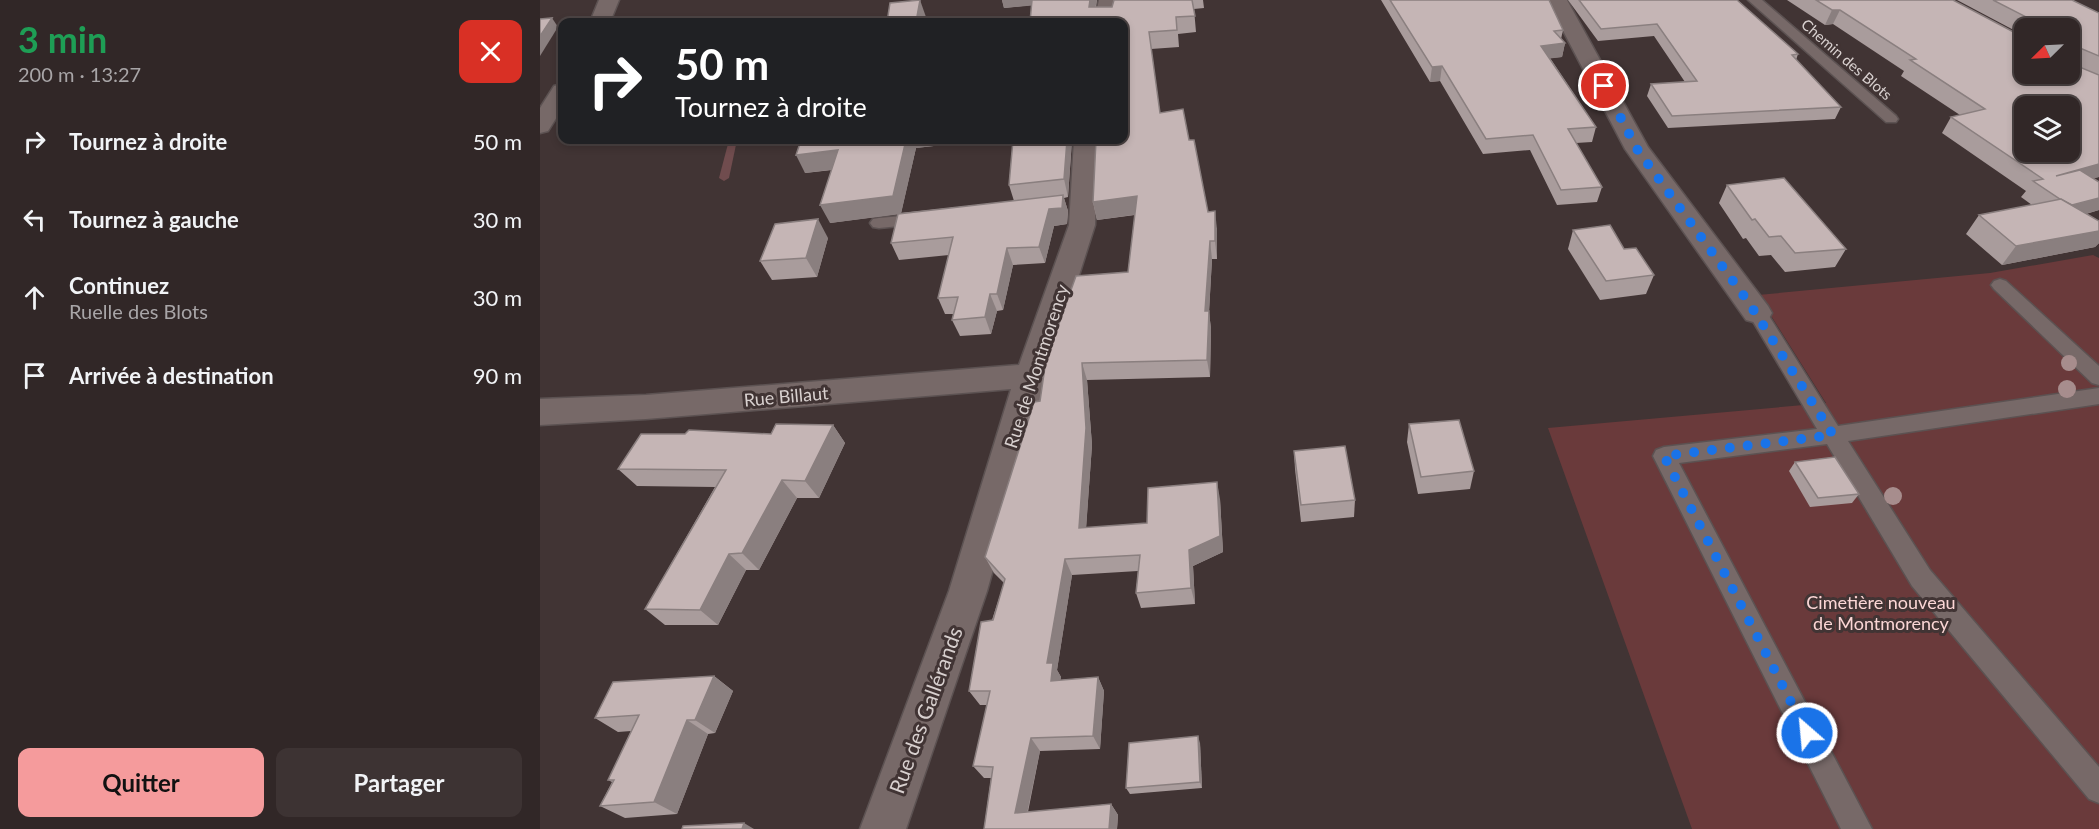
<!DOCTYPE html>
<html lang="fr">
<head>
<meta charset="utf-8">
<style>
  body { margin:0; font-family:Lato,sans-serif; background:#3d3333; color:#f1f3f6; height:100vh; display:flex; flex-direction:column; font-size:22px; white-space:nowrap }
  * { box-sizing:border-box; margin:0 }
  p { font-size:20px; color:#a8a5a7 }
  .icon { flex:none; width:33px; height:33px; fill:none; stroke:currentColor; stroke-width:2; stroke-linecap:round; stroke-linejoin:round }
  .map { position:relative; flex:1; overflow:hidden }
  .drawer { display:flex; flex-direction:column; background:#312727; width:540px }
  .drawer>* { flex:none }
  .hud { position:absolute; left:18px; top:18px; width:570px; height:126px; border-radius:12px; box-shadow:0 3px 9px #0003,0 0 0 2px #4c4444; background:#202124; color:#fff; overflow:hidden }
  .needle { width:39px; rotate:246deg }
  .tools { position:absolute; left:1474px; top:18px; display:grid; gap:12px }
  .tools a { display:grid; place-items:center; width:66px; height:66px; border-radius:12px; background:#312727; box-shadow:0 3px 9px #0003,0 0 0 2px #4c4444; font-size:30px }
  .pin { position:absolute; display:grid; place-items:center; width:51px; height:51px; color:#fff; margin:-26px; border:3px solid #fff; border-radius:50%; box-shadow:0 2px 6px #0007 }
  .me { position:absolute; width:66px; margin:-33px; rotate:333deg; stroke-linejoin:round; filter:drop-shadow(0 0 4px #0008) }
  .turn { display:flex; align-items:center; gap:21px; height:126px; padding:0 18px; font-size:27px }
  .turn .icon { width:78px; height:78px; stroke-width:2.5 }
  .turn b { display:block; font-size:42px; line-height:51px }
  .round { display:grid; place-items:center; flex:none; width:63px; height:63px; border-radius:12px; background:#3d3333 }
  .head { display:flex; align-items:center; justify-content:space-between; height:102px; padding:0 18px }
  h1 { font-size:36px; font-weight:700; line-height:45px; color:#1e9e55 }
  .primary-button { display:flex; gap:12px; margin-top:auto; padding:12px 18px }
  .primary-button a { flex:1; height:69px; border-radius:12px; background:#f59b9c; color:#111; font-size:24px; font-weight:700; line-height:69px; text-align:center }
  .primary-button a+a { background:#3d3333; color:#f1f3f6 }
  ul { padding:0; list-style:none }
  li { display:flex; align-items:center; gap:18px; height:78px; padding:0 18px }
  li div { flex:1 }
  li b { display:block; font-size:22px }
  li em { font-style:normal }
  main { display:flex; flex:1; min-height:0 }
  .map>svg:first-child { display:block }
</style>
</head>
<body>
<main>
<section class="drawer">
<div class="head"><div><h1>3 min</h1><p>200 m · 13:27</p></div><a class="round" style="background:#d93025;color:#fff"><svg class="icon" aria-label="close" viewBox="0 0 24 24"><path d="M6 6l12 12M18 6L6 18"/></svg></a></div>
<ul>
<li><svg class="icon" aria-label="right" viewBox="0 0 24 24"><path d="M7 20v-9h11M14 6l5 5-5 5"/></svg><div><b>Tournez à droite</b></div><em>50 m</em></li>
<li><svg class="icon" aria-label="left" viewBox="0 0 24 24"><path d="M17 20v-9H6M10 6l-5 5 5 5"/></svg><div><b>Tournez à gauche</b></div><em>30 m</em></li>
<li><svg class="icon" aria-label="ahead" viewBox="0 0 24 24"><path d="M12 20V5M6 11l6-6 6 6"/></svg><div><b>Continuez</b><p>Ruelle des Blots</p></div><em>30 m</em></li>
<li><svg class="icon" aria-label="arrive" viewBox="0 0 24 24"><path d="M6 21V4h12l-3 4 3 4H6"/></svg><div><b>Arrivée à destination</b></div><em>90 m</em></li>
</ul>
<div class="primary-button"><a>Quitter</a><a>Partager</a></div>
</section>
<div class="map">
<svg width="1559" height="829" viewBox="0 0 1559 829">
  <rect width="100%" height="100%" fill="#413434"/>
  <!-- green -->
  <polygon fill="#6a3a3b" points="1553,255 1559,258 1559,829 1152,829 1008,428 1286,403 1218,295 1450,273"/>
  <g fill="none" stroke-linecap="round" stroke-linejoin="round">
    <!-- stream -->
    <polygon fill="#704c4e" fill-rule="evenodd" points="189,140 197,140 189,178 184,181 179,178"/>
    <!-- lane casing -->
    <g stroke="#5c5252" stroke-width="3">
      <g id="lane">
        <polygon points="1208,0 1222,0 1356,116 1358,119 1356,122 1346,122"/>
        <polygon points="385,214 391,215 393,219 391,223 339,228 333,227 330,223 333,219 339,218"/>
        <polygon points="1460,279 1466,281 1559,366 1559,385 1552,383 1454,289 1451,285 1454,281"/>
        <polygon points="1217,306 1224,308 1298,426 1559,388 1559,404 1308,441 1390,570 1559,767 1559,803 1549,799 1372,586 1287,444 1139,463 1332,829 1301,829 1113,456 1116,450 1124,447 1277,429 1208,313 1210,308"/>
      </g>
    </g>
    <!-- street casing -->
    <g stroke="#5c5252" stroke-width="3">
      <g id="street">
        <polygon points="59,0 79,0 70,22 50,22"/>
        <polygon points="559,0 579,0 574,22 554,22"/>
        <polygon points="1007,0 1027,0 1108,147 1228,306 1232,313 1228,320 1217,323 1206,320 1085,149"/>
        <polygon points="22,84 22,109 8,131 0,133 0,108 14,86"/>
        <polygon points="534,140 558,140 555,225 507,376 447,591 366,829 320,829 409,591 471,389 106,419 0,425 0,399 106,395 479,365 529,225"/>
      </g>
    </g>
    <!-- lane -->
    <use href="#lane" fill="#776968" fill-rule="evenodd"/>
    <!-- street -->
    <use href="#street" fill="#776968" fill-rule="evenodd"/>
  </g>
  <!-- trees -->
  <g fill="#a78d8d">
    <circle cx="1529" cy="363" r="8"/>
    <circle cx="1527" cy="389" r="9"/>
    <circle cx="1353" cy="496" r="9"/>
  </g>
  <!-- wall -->
  <g fill="#a99c9c">
    <polygon points="462,0 557,0 556,7 572,7 574,0 663,0 664,8 654,9 656,32 638,34 639,47 611,49 620,113 649,140 668,212 677,229 677,259 672,259 669,312 671,329 670,377 547,380 552,445 546,528 607,523 680,499 683,552 653,566 655,604 601,608 596,593 598,571 532,575 517,670 521,677 520,680 558,677 564,691 560,749 500,751 488,812 571,804 578,815 577,829 444,829 451,778 444,778 433,766 447,705 440,705 429,691 464,583 454,573 445,557 500,401 588,272 595,215 557,220 553,202 584,140 492,5 464,8"/>
    <polygon points="841,0 1009,0 1023,30 1021,39 1025,43 1022,57 1010,58 1056,127 1052,142 1036,143 1062,187 1057,202 1017,205 990,150 943,154 900,81 890,82"/>
    <polygon points="1028,0 1197,0 1258,54 1256,60 1301,107 1295,119 1128,128 1107,96 1111,84 1145,82 1114,36 1058,41"/>
    <polygon points="1247,0 1413,0 1485,74 1530,28 1485,28 1485,36 1417,0 1532,0 1559,13 1559,177 1553,178 1559,210 1546,214 1559,221 1559,243 1555,247 1462,265 1426,234 1439,215 1492,205 1481,197 1486,191 1402,133 1411,117 1420,115 1361,76 1364,71 1293,24 1285,25"/>
    <polygon points="261,140 447,140 376,148 361,213 474,201 469,185 473,140 532,140 528,197 524,198 528,211 527,224 514,226 505,263 473,265 463,310 457,311 451,334 420,336 412,320 414,314 405,314 398,298 409,255 359,260 351,243 358,214 290,223 292,170 265,173"/>
    <polygon points="1187,185 1306,249 1295,267 1245,272 1231,255 1219,256 1206,238 1203,239 1179,203"/>
    <polygon points="1033,230 1114,275 1106,294 1060,300 1028,249"/>
    <polygon points="288,238 277,277 232,280 220,261"/>
    <polygon points="869,424 934,471 930,489 878,494 867,442"/>
    <polygon points="293,425 305,443 279,498 257,498 219,570 206,570 178,625 125,625 105,609 175,487 97,486 78,469 231,434"/>
    <polygon points="754,451 815,500 814,517 761,522 755,469"/>
    <polygon points="1255,462 1319,494 1312,503 1270,507 1249,471"/>
    <polygon points="174,676 193,691 175,733 168,734 137,814 85,818 60,806 72,782 68,780 91,731 78,732 55,718"/>
    <polygon points="660,743 662,788 590,794 586,788"/>
  </g>
  <!-- shaded-wall -->
  <g fill="#8a7f7f">
    <polygon points="380,0 386,17 385,22 376,22"/>
    <polygon points="462,0 496,0 497,5 464,8"/>
    <polygon points="550,0 557,0 552,22 549,7"/>
    <polygon points="1292,10 1300,10 1293,24 1285,25"/>
    <polygon points="12,18 18,27 0,56 0,36"/>
    <polygon points="1025,43 1022,57 998,60 1001,46"/>
    <polygon points="1538,57 1530,69 1530,58"/>
    <polygon points="902,66 900,81 890,82 892,67"/>
    <polygon points="366,140 447,140 376,148 361,214 290,223 280,205"/>
    <polygon points="527,140 532,140 528,197 524,179"/>
    <polygon points="298,150 306,168 265,173 256,155"/>
    <polygon points="1559,164 1559,177 1507,191 1516,176"/>
    <polygon points="523,195 528,211 527,224 514,226 505,263 499,247 509,209"/>
    <polygon points="597,196 600,214 557,220 553,202"/>
    <polygon points="1559,198 1559,210 1517,222 1529,206"/>
    <polygon points="675,211 677,229 677,259 675,241"/>
    <polygon points="278,219 288,238 277,277 266,258"/>
    <polygon points="1559,231 1559,243 1555,247 1462,265 1476,246"/>
    <polygon points="670,241 672,259 669,312 671,329 670,377 667,360 665,311"/>
    <polygon points="467,248 473,265 463,310 457,294"/>
    <polygon points="450,294 457,311 451,334 445,317"/>
    <polygon points="542,363 547,380 552,445 545,544 539,528"/>
    <polygon points="293,425 305,443 279,498 265,481"/>
    <polygon points="242,480 257,498 219,570 202,553"/>
    <polygon points="677,482 680,499 683,552 653,566 655,604 651,588 649,550"/>
    <polygon points="189,554 206,570 178,625 160,610"/>
    <polygon points="525,559 532,575 517,670 521,677 519,695 511,681 507,663"/>
    <polygon points="174,676 193,691 175,733 155,720"/>
    <polygon points="558,677 564,691 560,749 553,736"/>
    <polygon points="147,720 168,734 137,814 114,802"/>
    <polygon points="658,736 660,743 662,788 660,782"/>
    <polygon points="491,738 500,751 485,823 475,813"/>
    <polygon points="571,804 578,815 577,829 569,829"/>
    <polygon points="204,823 214,829 202,829"/>
  </g>
  <!-- building -->
  <g fill="#c5b5b5" stroke="#8a7f7f" stroke-width="1.5" fill-rule="evenodd">
    <polygon points="380,0 376,22 347,22 350,3"/>
    <polygon points="492,0 550,0 549,7 572,7 574,0 652,0 655,16 636,17 637,30 609,32 620,113 643,109 649,140 654,140 668,212 675,211 675,241 670,241 665,311 669,311 667,360 542,363 546,428 539,528 607,523 608,488 677,482 680,536 649,550 651,588 596,593 600,555 525,559 507,663 513,663 511,681 558,677 553,736 491,738 475,813 571,804 569,829 444,829 453,767 433,766 450,691 429,691 441,622 453,620 465,579 445,557 494,402 500,401 506,360 536,276 588,272 597,196 553,202 556,140 584,140 584,22 490,22"/>
    <polygon points="850,0 1009,0 1023,30 1014,31 1025,43 1001,46 1056,127 1028,129 1062,187 1021,190 993,135 946,139 902,66 892,67"/>
    <polygon points="1039,0 1197,0 1258,54 1252,55 1301,107 1132,116 1111,84 1157,81 1117,24 1061,29"/>
    <path d="M 1276,0 L 1413,0 L 1485,38 L 1485,74 L 1530,74 L 1530,61 L 1532,64 L 1559,75 L 1559,164 L 1516,176 L 1540,170 L 1559,182 L 1559,198 L 1532,205 L 1520,199 L 1493,181 L 1503,179 L 1411,117 L 1445,109 L 1370,60 L 1376,59 L 1300,10 L 1292,10 ZM 1485,106 L 1530,106 L 1530,152 L 1485,152 Z"/>
    <polygon points="1453,0 1532,0 1559,13 1559,56 1540,48 1538,57 1530,58 1530,28 1496,28 1496,22"/>
    <polygon points="12,18 0,36 0,19"/>
    <polygon points="261,140 366,140 353,196 280,205 298,150 256,155"/>
    <polygon points="473,140 527,140 524,179 469,185"/>
    <polygon points="1244,178 1306,249 1255,253 1241,236 1229,237 1215,219 1212,220 1187,185"/>
    <polygon points="523,195 522,208 509,209 499,247 467,248 457,294 450,294 445,317 412,320 418,297 398,298 413,237 351,243 358,214"/>
    <polygon points="1521,199 1559,221 1559,231 1476,246 1439,215"/>
    <polygon points="278,219 266,258 220,261 235,224"/>
    <polygon points="1070,225 1084,249 1096,248 1114,275 1066,281 1033,230"/>
    <polygon points="919,420 934,471 881,477 869,424"/>
    <polygon points="236,424 293,425 265,481 242,480 202,553 189,554 160,610 105,609 186,470 78,469 101,434 145,434 149,430 231,434"/>
    <polygon points="805,446 815,500 761,505 754,451"/>
    <polygon points="1295,457 1319,494 1278,498 1255,462"/>
    <polygon points="174,676 155,720 147,720 114,802 60,806 74,780 68,780 99,715 55,718 73,682"/>
    <polygon points="658,736 660,782 586,788 589,743"/>
    <polygon points="204,823 202,829 142,829 143,826"/>
  </g>
  <g fill="none" stroke-linecap="round" stroke-linejoin="round">
    <!-- route -->
    <polyline stroke="#1a73e8" stroke-width="10" stroke-dasharray="0 18" points="1064,86 1097,149 1209,303 1293,435 1124,456 1267,733"/>
  </g>
  <g text-anchor="middle" dominant-baseline="central" stroke-width="6" stroke-linejoin="round" paint-order="stroke">
    <!-- far-street labels -->
    <g font-size="15" fill="#d8d0cf" stroke="#413434">
      <text transform="translate(1307 59) rotate(41)">Chemin des Blots</text>
    </g>
    <!-- street labels -->
    <g font-size="18" fill="#d8d0cf" stroke="#413434">
      <text transform="translate(496 366) rotate(-72)">Rue de Montmorency</text>
      <text transform="translate(246 396) rotate(-5)">Rue Billaut</text>
    </g>
    <!-- park labels -->
    <g font-size="18" fill="#fbd6d5" stroke="#413434">
      <text x="1341" y="602">Cimetière nouveau<tspan x="1341" dy="21">de Montmorency</tspan></text>
    </g>
    <!-- near-street labels -->
    <g font-size="21" fill="#d8d0cf" stroke="#413434">
      <text transform="translate(385 710) rotate(-70)">Rue des Gallérands</text>
    </g>
  </g>
</svg>
<div class="tools">
<a><svg class="needle" viewBox="-14 -14 28 28"><path d="M0-13l5 13h-10z" fill="#e53935"/><path d="M0 13l5-13h-10z" fill="#a8a5a7"/></svg></a>
<a><svg class="icon" aria-label="layers" viewBox="0 0 24 24"><path d="M12 4l9 5-9 5-9-5zM3 14l9 5 9-5"/></svg></a>
</div>
<div class="pin" style="left:1064px;top:86px;background:#d93025"><svg class="icon" aria-label="arrive" viewBox="0 0 24 24"><path d="M6 21V4h12l-3 4 3 4H6"/></svg></div>
<svg class="me" style="left:1267px;top:733px" viewBox="-20 -20 40 40"><circle r="17" fill="#1a73e8" stroke="#fff" stroke-width="3"/><path d="M0-11L8 9 0 5-8 9z" fill="#fff"/></svg>
<div class="hud">
<div class="turn"><svg class="icon" aria-label="right" viewBox="0 0 24 24"><path d="M7 20v-9h11M14 6l5 5-5 5"/></svg><div><b>50 m</b>Tournez à droite</div></div>
</div>
</div>
</main>
</body>
</html>
